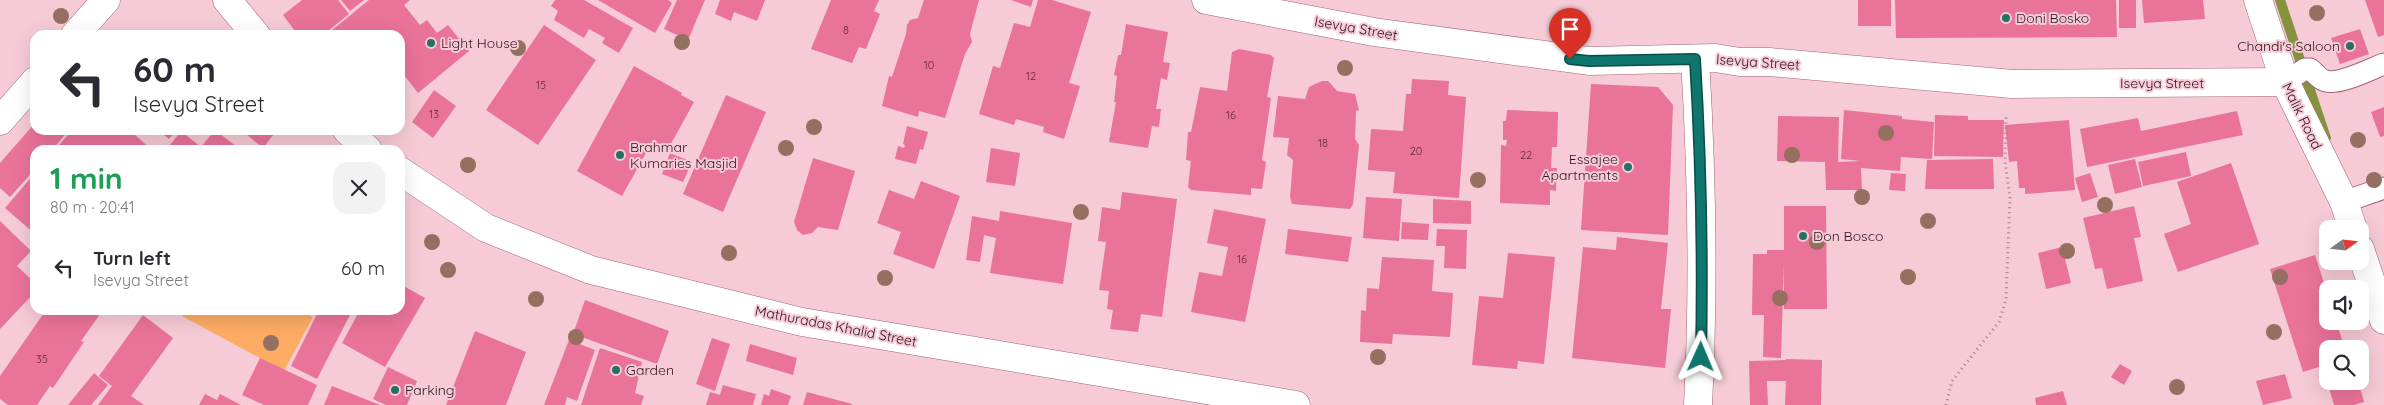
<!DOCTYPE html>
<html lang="en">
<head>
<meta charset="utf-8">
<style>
  body { margin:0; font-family:Quicksand,sans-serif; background:#f2f2f3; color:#2b2b33; height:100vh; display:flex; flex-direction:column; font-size:19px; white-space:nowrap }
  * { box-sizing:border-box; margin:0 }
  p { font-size:16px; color:#7c7c81 }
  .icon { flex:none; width:28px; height:28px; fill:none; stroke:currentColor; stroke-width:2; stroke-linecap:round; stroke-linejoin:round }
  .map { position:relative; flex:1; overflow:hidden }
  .details { position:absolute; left:30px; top:145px; width:375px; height:170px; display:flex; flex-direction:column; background:#fff; border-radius:15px; box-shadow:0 5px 20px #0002 }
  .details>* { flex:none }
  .hud { position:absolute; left:30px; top:30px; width:375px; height:105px; border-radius:15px; box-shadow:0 5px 20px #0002; background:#fff; color:#2b2b33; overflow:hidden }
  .needle { width:32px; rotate:75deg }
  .controls { position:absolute; left:2319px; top:220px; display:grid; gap:10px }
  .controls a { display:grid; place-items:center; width:50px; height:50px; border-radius:10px; background:#fff; box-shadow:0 5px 20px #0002; font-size:25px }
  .pin { position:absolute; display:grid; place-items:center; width:42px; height:42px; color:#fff; margin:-51px -21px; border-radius:50% 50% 50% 0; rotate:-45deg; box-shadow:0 0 5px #0007 }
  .pin .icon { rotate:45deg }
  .me { position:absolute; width:55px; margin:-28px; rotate:1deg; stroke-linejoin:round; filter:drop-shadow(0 0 4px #0008) }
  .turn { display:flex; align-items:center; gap:18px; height:105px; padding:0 20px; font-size:22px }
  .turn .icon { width:65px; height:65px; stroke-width:2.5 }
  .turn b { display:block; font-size:35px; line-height:42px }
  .round { display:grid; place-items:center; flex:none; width:52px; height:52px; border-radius:15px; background:#f2f2f3 }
  .overview { display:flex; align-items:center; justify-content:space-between; height:85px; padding:0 20px }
  h1 { font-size:30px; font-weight:700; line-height:38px; color:#1e9e55 }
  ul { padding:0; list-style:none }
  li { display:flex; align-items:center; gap:15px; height:75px; padding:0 20px }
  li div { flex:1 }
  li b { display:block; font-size:19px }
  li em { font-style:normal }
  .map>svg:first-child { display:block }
</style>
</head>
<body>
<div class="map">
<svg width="2384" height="405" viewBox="0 0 2384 405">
  <rect width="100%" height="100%" fill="#f6cbd5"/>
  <!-- green -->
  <polygon fill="#fdac63" points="186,310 300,310 313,317 284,371 182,316"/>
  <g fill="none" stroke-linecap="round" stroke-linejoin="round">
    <!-- stream -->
    <polyline stroke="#85933f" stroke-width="10" points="2280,0 2326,138"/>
  </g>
  <!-- building -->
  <g fill="#ea7399">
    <polygon points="302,0 338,0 349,14 323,35 298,35 283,15"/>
    <polygon points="341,0 364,0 350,11"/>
    <polygon points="369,0 410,0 404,5 420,25 427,20 437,33 448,25 469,51 418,93 400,70 400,35 326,35"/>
    <polygon points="555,0 584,0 633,28 619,53 602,43 605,38 589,29 584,38 554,20 558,11 551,6"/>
    <polygon points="598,0 668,0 672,3 655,33"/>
    <polygon points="677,0 705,0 688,40 664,29"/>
    <polygon points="720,0 765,0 757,21 734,12 731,21 715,14"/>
    <polygon points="831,0 879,0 874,11 880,14 866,49 859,47 852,63 811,49"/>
    <polygon points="924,0 979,0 970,34 972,42 965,54 945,118 919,111 918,117 882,106 889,76 892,77 906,34 907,25 910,20 918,18"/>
    <polygon points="1011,0 1033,0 1031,7"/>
    <polygon points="1038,0 1052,0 1091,12 1069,83 1080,86 1064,139 1043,132 1044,127 1016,119 1014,125 979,114 993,66 1000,68 1014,23 1030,27"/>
    <rect x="1858" y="0" width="33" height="26"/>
    <polygon points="1895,0 2116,0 2117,37 1896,38"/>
    <rect x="2119" y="0" width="17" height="28"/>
    <polygon points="2142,0 2203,0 2205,19 2144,23"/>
    <polygon points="2365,0 2384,0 2384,35 2378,37"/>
    <polygon points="1126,24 1168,32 1163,62 1170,63 1167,80 1161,78 1156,109 1161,109 1159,127 1152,126 1148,148 1109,142 1116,102 1114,102 1117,76 1114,75 1118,55 1121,55"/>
    <polygon points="544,25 596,60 538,145 486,110"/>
    <polygon points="2360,29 2369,54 2340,64 2331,38"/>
    <polygon points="1239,49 1271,55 1274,58 1267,97 1271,98 1262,160 1266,162 1262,189 1251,188 1251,195 1191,190 1188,187 1191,161 1186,160 1188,132 1191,132 1200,87 1227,91 1232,52"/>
    <polygon points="634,66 682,93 681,95 694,102 667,151 652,142 622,196 577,171"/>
    <polygon points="1412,79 1449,81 1448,95 1466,97 1459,198 1393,193 1395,172 1368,170 1371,129 1403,131 1406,94 1411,94"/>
    <polygon points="1322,81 1328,81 1337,91 1355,94 1359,110 1356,111 1355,139 1359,145 1353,204 1350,209 1292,204 1290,197 1293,160 1287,155 1289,138 1273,137 1278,96 1305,99 1309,87"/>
    <polygon points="1591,84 1658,87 1673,105 1668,235 1581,230"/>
    <polygon points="434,90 456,106 433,138 412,122"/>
    <polygon points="726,95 766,112 723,212 683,194"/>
    <polygon points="2384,107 2384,136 2380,137 2371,112"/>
    <polygon points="1507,110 1558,112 1557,147 1552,147 1551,168 1557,168 1556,191 1550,190 1550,205 1500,203 1501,145 1506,146 1507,140 1503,140 1503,121 1506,121"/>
    <polygon points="1844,110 1902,116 1902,119 1934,122 1932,159 1901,157 1900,171 1861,168 1862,190 1826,190 1825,162 1777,161 1778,116 1839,117 1838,162 1861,161 1841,159"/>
    <polygon points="2237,111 2243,135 2087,167 2080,129 2138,118 2141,131"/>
    <polygon points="1935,115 1968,116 1968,120 2004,120 2003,157 1934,156"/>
    <polygon points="2069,120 2075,190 2025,194 2025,188 2019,188 2017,161 2009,162 2005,125"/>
    <polygon points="35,123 35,130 69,130 52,150 35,150 35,169 10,197 0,188 0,163"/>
    <polygon points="907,126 928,132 923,150 920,149 916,164 895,159 898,146 904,148 905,145 903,144"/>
    <polygon points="72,130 139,130 135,135 152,150 55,150"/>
    <polygon points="158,130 177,130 169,139"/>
    <polygon points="215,130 241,150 166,150 181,131 201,147"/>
    <polygon points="241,130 277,130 263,148"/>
    <polygon points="991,148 1020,153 1015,186 986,182"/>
    <polygon points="2186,152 2191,176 2143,186 2138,162"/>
    <polygon points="670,153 692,162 683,182 662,174"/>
    <polygon points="813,158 855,171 838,230 818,227 812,233 803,235 797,230 794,222"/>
    <polygon points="1993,159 1994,189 1925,189 1927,160"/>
    <polygon points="2135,159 2142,187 2115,194 2108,165"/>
    <polygon points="2231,163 2259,244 2178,272 2164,234 2191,224 2177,182"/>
    <polygon points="35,173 35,234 5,208"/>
    <polygon points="1891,173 1906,174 1905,191 1889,190"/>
    <polygon points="2090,173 2098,197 2082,202 2075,178"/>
    <polygon points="921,181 960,196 934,269 893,254 901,232 877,223 889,190 914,199"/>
    <polygon points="1122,192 1177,199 1162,317 1141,314 1138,332 1110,329 1113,310 1107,309 1109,291 1099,290 1106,242 1098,241 1102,207 1120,210"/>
    <polygon points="1366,197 1402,199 1399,241 1363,238"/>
    <polygon points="1433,199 1471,201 1471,224 1433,223"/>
    <polygon points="1784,206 1826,206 1827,309 1784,309 1784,263 1781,358 1763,357 1764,315 1752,315 1753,254 1767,254 1767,250 1784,250"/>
    <polygon points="2134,206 2141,237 2134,238 2143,281 2107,289 2102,268 2095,269 2083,218"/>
    <polygon points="1214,209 1266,219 1245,322 1191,312 1199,272 1222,276 1228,247 1207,243"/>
    <polygon points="1000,211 1072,223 1063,284 990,273 996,238 984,235 980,262 966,260 972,216 999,221"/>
    <polygon points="0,221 31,251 17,266 35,283 35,292 0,329"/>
    <polygon points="1402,222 1429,224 1428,240 1401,239"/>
    <polygon points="1288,229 1352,237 1348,262 1285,254"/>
    <polygon points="1437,229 1467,230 1466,269 1444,268 1445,246 1436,246"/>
    <polygon points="1617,237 1668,243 1661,309 1671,309 1665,368 1572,358 1583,247 1616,250"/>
    <polygon points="2062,247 2071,283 2046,289 2038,253"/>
    <polygon points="1508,253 1555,257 1544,364 1518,361 1517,369 1472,365 1479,296 1503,298"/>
    <polygon points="2315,255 2328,295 2328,321 2336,321 2345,349 2328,349 2328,364 2303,372 2270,269"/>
    <polygon points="1382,257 1434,260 1432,291 1453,293 1450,337 1393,334 1392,344 1360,342 1361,310 1366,311 1367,288 1379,289"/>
    <polygon points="400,284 425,298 385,367 342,343 360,310 400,310"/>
    <polygon points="585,300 669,331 657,364 573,334"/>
    <polygon points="46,310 103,310 81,341 84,342 53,388 50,386 37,405 8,405 0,399 0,376"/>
    <polygon points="319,310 348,310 351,313 317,379 291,366"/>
    <polygon points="143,315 173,338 131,396 144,405 98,405 112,386 99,376"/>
    <polygon points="475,331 526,352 506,405 446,405"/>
    <polygon points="712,338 730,344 715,391 696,384"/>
    <polygon points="569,340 595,350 577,401 567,397 565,405 544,405"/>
    <polygon points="750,344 797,358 793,375 746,361"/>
    <polygon points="600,348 642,362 635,393 644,396 641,405 581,405"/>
    <polygon points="260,358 317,385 308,405 264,405 242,395"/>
    <polygon points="1786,359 1822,360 1821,405 1785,405 1786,381 1767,381 1768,405 1750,405 1749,361 1786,360 1786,367"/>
    <polygon points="2120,364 2132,371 2124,385 2111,377"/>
    <polygon points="388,367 417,381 407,405 386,405 373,399"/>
    <polygon points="94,373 108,385 91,405 68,405"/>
    <polygon points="2285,374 2292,398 2263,405 2256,381"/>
    <polygon points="2327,381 2358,381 2364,402 2354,405 2334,405"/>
    <polygon points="723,385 756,394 753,405 706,405 710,392 720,395"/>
    <polygon points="332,386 380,405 324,405"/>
    <polygon points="771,389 791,396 788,405 761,405 764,394 769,396"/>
    <polygon points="2063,391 2067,405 2036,405 2035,398"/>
    <polygon points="807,392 852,404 852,405 803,405"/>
    <polygon points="205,394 217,400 220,394 241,405 199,405"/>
  </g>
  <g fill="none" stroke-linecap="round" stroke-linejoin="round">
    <!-- lane casing -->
    <g stroke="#a36376" stroke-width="23">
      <g id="lane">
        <path d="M 2285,82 L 2305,69 L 2310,69 C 2316,73 2319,80 2326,81 C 2340,85 2370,69 2384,64"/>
        <polyline points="2344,202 2384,188"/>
      </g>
    </g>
    <!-- street casing -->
    <g stroke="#a36376" stroke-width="29">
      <g id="street">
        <polyline points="227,0 256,35"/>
        <polyline points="1206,0 1374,32 1589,61 1715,58 1740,62 1769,62 2012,84 2285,82"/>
        <polyline points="2258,0 2285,82 2344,202 2353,229"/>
        <polyline points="75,35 106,0"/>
        <path d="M 1695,59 C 1702,174 1704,290 1698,405"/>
        <polyline points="0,121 35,81"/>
        <polyline points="347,130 368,150"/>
        <polyline points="400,171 486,228 591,270 802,322 1296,405"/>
        <polyline points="2360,249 2384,320"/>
      </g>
    </g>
    <!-- path -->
    <polyline stroke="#a17e87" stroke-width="3" stroke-dasharray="1 4" stroke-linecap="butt" points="1946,405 1952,381 1999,322 2006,299 2010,197 2005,162 2006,116"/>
    <!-- lane -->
    <use href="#lane" stroke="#fff" stroke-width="21"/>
    <!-- street -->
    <use href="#street" stroke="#fff" stroke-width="28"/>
  </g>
  <!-- trees -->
  <g fill="#956f60">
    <circle cx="2317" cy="13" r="8"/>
    <circle cx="61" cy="16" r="8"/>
    <circle cx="682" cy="42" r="8"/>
    <circle cx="518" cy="48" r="8"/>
    <circle cx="1345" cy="68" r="8"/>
    <circle cx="814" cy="127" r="8"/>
    <circle cx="1886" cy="133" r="8"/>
    <circle cx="2358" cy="140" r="8"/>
    <circle cx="786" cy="148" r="8"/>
    <circle cx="1792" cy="155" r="8"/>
    <circle cx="468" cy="165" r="8"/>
    <circle cx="1478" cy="180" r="8"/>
    <circle cx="2374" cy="180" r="8"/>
    <circle cx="1862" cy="197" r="8"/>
    <circle cx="2105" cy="205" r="8"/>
    <circle cx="1081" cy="212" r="8"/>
    <circle cx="1928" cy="221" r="8"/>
    <circle cx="432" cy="242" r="8"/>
    <circle cx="1817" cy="242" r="8"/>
    <circle cx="2067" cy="251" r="8"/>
    <circle cx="729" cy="253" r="8"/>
    <circle cx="448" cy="270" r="8"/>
    <circle cx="1908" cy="277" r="8"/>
    <circle cx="2280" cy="277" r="8"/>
    <circle cx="885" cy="278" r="8"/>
    <circle cx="1780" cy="298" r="8"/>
    <circle cx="536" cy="299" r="8"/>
    <circle cx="2274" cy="332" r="8"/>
    <circle cx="576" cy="337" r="8"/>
    <circle cx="271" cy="343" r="8"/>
    <circle cx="1378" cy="357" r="8"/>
    <circle cx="2177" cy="387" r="8"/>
  </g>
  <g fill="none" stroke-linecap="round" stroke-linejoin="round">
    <!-- route casing -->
    <g stroke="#0a4d48" stroke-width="12">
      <path id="route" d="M 1570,59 L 1589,61 L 1695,59 C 1701,158 1703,258 1701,357"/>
    </g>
    <!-- route -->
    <use href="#route" stroke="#0f766e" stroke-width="9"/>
  </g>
  <!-- markers -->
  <g fill="#276e63" stroke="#f6cbd5" stroke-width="2">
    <circle cx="2006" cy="18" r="5"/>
    <circle cx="431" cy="43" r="5"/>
    <circle cx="2350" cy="46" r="5"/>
    <circle cx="620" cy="155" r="5"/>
    <circle cx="1628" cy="167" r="5"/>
    <circle cx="1803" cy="236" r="5"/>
    <circle cx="616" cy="370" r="5"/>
    <circle cx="395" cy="390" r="5"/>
  </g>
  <g text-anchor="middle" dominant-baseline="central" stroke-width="4" stroke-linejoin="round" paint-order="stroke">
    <!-- number labels -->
    <g font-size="11" fill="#5e2d3d">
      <text x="846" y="30">8</text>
      <text x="929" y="65">10</text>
      <text x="1031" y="76">12</text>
      <text x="541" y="85">15</text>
      <text x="434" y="114">13</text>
      <text x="1231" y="115">16</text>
      <text x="1323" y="143">18</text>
      <text x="1416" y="151">20</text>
      <text x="1526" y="155">22</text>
      <text x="1242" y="259">16</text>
      <text x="42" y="359">35</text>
    </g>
    <!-- poi labels -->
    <g font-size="14" fill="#2f161e" stroke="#f6cbd5" text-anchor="start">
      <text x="2016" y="18">Doni Bosko</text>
      <text x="441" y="43">Light House</text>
      <text x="2340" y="46" text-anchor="end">Chandi's Saloon</text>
      <text x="630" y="147">Brahmar<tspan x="630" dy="16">Kumaries Masjid</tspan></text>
      <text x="1618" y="159" text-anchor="end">Essajee<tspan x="1618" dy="16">Apartments</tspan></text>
      <text x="1813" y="236">Don Bosco</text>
      <text x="626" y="370">Garden</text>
      <text x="405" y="390">Parking</text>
    </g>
    <!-- street labels -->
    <g font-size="14" fill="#2f161e" stroke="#f6cbd5">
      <text transform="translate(1356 28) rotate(10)">Isevya Street</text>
      <text transform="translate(1758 62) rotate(4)">Isevya Street</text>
      <text x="2162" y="83">Isevya Street</text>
      <text transform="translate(2302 116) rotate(64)">Malik Road</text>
      <text transform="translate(836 326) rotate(11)">Mathuradas Khalid Street</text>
    </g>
  </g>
</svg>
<div class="controls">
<a><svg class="needle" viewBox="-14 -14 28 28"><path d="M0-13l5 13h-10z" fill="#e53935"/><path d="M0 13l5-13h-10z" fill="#7c7c81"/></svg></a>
<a><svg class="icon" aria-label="sound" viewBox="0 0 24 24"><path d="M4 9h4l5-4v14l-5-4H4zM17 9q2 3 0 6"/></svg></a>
<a><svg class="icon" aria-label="search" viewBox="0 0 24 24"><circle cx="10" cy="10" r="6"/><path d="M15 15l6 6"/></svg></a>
</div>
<div class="pin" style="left:1570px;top:59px;background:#d93025"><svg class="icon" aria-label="arrive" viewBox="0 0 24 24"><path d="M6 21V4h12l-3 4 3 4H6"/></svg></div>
<svg class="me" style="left:1701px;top:357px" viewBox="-20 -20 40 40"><path d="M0-17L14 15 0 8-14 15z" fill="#0f766e" stroke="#fff" stroke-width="4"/></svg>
<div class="hud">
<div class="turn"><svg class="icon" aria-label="left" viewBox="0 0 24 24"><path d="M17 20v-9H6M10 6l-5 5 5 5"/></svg><div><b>60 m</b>Isevya Street</div></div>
</div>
<section class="details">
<div class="overview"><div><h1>1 min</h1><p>80 m · 20:41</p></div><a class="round"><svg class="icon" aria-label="close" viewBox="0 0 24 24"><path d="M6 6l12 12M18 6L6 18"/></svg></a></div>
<ul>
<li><svg class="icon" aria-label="left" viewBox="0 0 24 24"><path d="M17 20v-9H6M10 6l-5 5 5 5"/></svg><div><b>Turn left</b><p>Isevya Street</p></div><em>60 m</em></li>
</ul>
</section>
</div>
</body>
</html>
